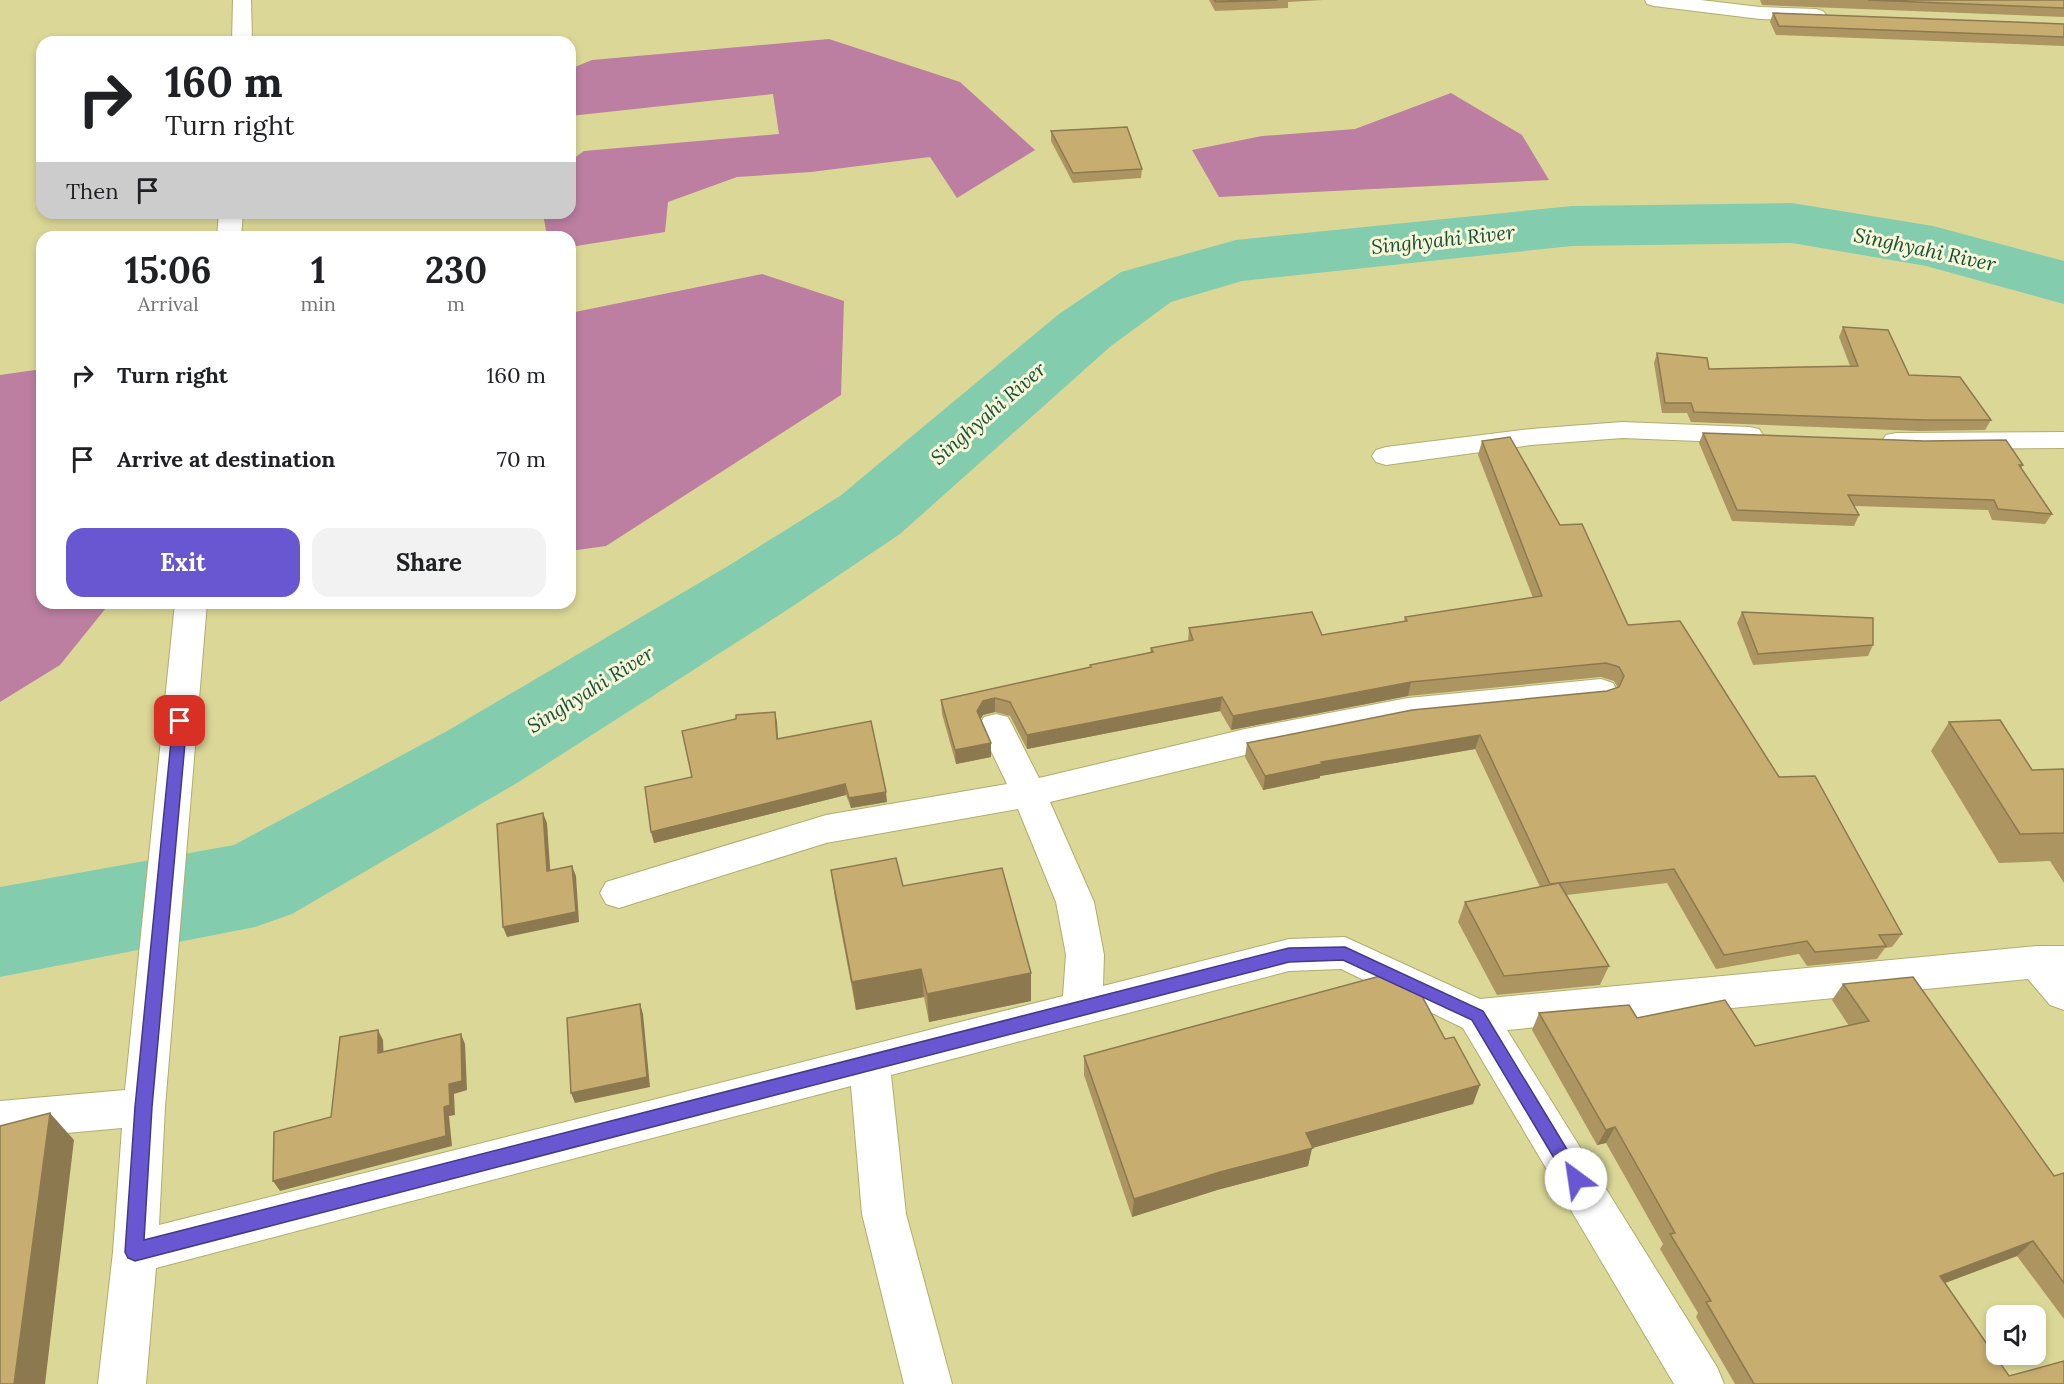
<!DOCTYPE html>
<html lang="en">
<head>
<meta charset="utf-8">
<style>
  body { margin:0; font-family:Lora,serif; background:#f2f2f2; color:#202124; height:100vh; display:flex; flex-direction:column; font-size:22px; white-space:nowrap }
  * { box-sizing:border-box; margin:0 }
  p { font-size:20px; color:#757577 }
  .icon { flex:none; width:33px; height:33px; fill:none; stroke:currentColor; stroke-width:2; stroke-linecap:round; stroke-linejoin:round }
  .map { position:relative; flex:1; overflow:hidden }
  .details { position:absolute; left:36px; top:231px; width:540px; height:378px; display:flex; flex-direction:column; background:#fff; border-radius:18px; box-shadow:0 3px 9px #0003 }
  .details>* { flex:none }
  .banner { position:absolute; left:36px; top:36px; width:540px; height:183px; border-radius:18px; box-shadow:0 3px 9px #0003; background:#fff; color:#202124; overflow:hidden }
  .fabs { position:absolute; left:1986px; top:1305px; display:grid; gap:12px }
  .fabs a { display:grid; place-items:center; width:60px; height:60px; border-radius:12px; background:#fff; box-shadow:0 3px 9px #0003; font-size:30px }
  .pin { position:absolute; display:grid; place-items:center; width:51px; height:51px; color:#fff; margin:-26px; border-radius:12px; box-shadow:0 3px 9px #0006 }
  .me { position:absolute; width:66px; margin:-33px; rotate:329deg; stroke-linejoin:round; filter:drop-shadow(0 0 4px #0008) }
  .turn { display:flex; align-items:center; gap:21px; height:126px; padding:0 30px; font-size:27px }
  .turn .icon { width:78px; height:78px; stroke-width:2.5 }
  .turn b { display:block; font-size:42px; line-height:51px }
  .then { display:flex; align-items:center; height:57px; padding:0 30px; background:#0003; gap:12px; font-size:22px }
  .eta { display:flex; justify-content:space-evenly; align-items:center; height:102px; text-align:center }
  .eta b { font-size:36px; font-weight:800; line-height:42px }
  .action { display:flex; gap:12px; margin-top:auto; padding:12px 30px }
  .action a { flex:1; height:69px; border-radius:18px; background:#6957d1; color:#fff; font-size:24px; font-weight:800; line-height:69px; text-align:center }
  .action a+a { background:#f2f2f2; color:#202124 }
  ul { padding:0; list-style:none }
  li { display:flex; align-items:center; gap:18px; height:84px; padding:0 30px }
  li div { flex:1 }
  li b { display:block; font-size:22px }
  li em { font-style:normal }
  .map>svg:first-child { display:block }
</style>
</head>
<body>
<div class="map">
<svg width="2064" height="1384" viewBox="0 0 2064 1384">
  <rect width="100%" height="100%" fill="#dbd897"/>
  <!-- forest -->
  <g fill="#bc7fa1">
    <polygon points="829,39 960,82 1035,150 957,198 930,157 811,172 737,177 668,202 665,232 570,247 570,237 547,237 543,213 570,213 570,161 584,151 779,134 773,94 570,116 570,69 592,60"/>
    <polygon points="1451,93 1522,135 1549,180 1219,197 1192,150 1262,136 1355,129"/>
    <polygon points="762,274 844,301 841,395 606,546 570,551 570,313"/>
    <polygon points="42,369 42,603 110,603 60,665 0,702 0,375"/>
  </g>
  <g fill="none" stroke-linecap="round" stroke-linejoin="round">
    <!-- river -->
    <polygon fill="#83cdae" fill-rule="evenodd" points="1792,203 1933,226 2064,261 2064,304 1926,266 1792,243 1572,246 1242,281 1171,302 1111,346 900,534 790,608 517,783 292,914 255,927 0,977 0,887 234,845 447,731 728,566 840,496 1059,314 1121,272 1236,240 1572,206"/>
    <!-- minor casing -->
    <g stroke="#b0ad6d" stroke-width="2">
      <g id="minor">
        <polygon points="233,0 251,0 252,42 232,42"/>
        <polygon points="1645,0 1701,0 1760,7 1816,9 1823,11 1826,15 1823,19 1816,21 1760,19 1654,6 1647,4"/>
        <polygon points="219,213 243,213 241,237 217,237"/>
        <polygon points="1622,422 1749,427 1759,429 1763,435 1759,441 1749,443 1622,438 1531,445 1386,465 1376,462 1372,456 1376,450 1386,447 1531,429"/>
        <polygon points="2064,432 2064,448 1896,449 1886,447 1882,441 1886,435 1896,433"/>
        <polygon points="175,603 207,603 165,1107 159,1225 1063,996 1066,955 1056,902 1018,809 826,843 619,908 606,904 600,893 606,882 826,815 1007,784 979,726 984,717 996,714 1008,717 1039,778 1245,729 1408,698 1601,679 1613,683 1617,691 1613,699 1601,703 1408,722 1245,755 1050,802 1094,902 1104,955 1103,986 1289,939 1345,937 1480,999 2037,946 2064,946 2064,1010 2050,1005 2028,979 1507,1030 1717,1367 1724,1384 1674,1384 1463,1028 1341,969 1289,971 891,1075 906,1214 952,1384 904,1384 862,1214 851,1086 156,1268 146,1384 98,1384 113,1252 122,1128 0,1139 0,1101 125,1090"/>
      </g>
    </g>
    <!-- minor -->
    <use href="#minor" fill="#fff" fill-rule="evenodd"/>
  </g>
  <!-- wall -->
  <g fill="#ac9561">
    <polygon points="1209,0 1323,0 1288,2 1288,8 1215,11"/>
    <polygon points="1760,0 2064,0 2064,17 1762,5"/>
    <polygon points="1773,13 2064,24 2064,46 1776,35 1770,22"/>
    <polygon points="1051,131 1142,169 1141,178 1073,183 1051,141"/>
    <polygon points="1843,327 1909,375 1991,420 1985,430 1919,431 1691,422 1687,413 1662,413 1654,363 1657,353 1709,369 1850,366 1839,337"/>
    <polygon points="1703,433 2023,465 2021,468 2052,514 2045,524 1992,520 1988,510 1854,506 1859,515 1854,526 1732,521 1699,443"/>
    <polygon points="1482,441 1560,525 1628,625 1779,777 1902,934 1892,947 1885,948 1877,959 1807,966 1799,954 1716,969 1667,883 1567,895 1609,966 1600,985 1497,995 1458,922 1465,902 1540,887 1475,749 1320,776 1320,778 1263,790 1245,757 1247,743 1607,691 1618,688 1614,681 1601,677 1408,696 1231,730 1220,711 1027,749 1010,716 995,712 983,715 980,720 991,757 956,764 942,714 941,700 1090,667 1090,665 1150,653 1151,648 1188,641 1189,628 1322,635 1404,621 1405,617 1533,598 1478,455"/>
    <polygon points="1742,612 1873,645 1868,656 1753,665 1737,623"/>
    <polygon points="777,722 778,738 887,802 851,808 846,795 654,843"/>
    <polygon points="1949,722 2032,770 2064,769 2064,883 2050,861 1999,863 1931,751"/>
    <polygon points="831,870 903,886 1031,1001 929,1022 924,997 856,1010 835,899"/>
    <polygon points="1843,984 2054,1176 2064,1173 2064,1319 2017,1256 1945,1283 2009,1376 2064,1384 1735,1384 1696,1317 1698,1313 1660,1249 1663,1244 1606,1143 1597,1145 1532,1030 1539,1013 1637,1018 1755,1046 1849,1026 1832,1000"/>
    <polygon points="1084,1056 1473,1104 1312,1148 1308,1166 1217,1190 1132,1217 1084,1075"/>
  </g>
  <!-- shaded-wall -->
  <g fill="#8c794f">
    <polygon points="1411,682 1408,696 1231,730 1233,716"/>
    <polygon points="1222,697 1220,711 1027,749 1027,735"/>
    <polygon points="995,698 995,712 983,715 977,725 977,711 983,701"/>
    <polygon points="775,712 777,722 778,749 777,739"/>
    <polygon points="1480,735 1475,749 1320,776 1320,778 1263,790 1265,776 1321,762"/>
    <polygon points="991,743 991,757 956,764 955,750"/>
    <polygon points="845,784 846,795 654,843 651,832"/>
    <polygon points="886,792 887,802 851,808 849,798"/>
    <polygon points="543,813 547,823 551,881 547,871"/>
    <polygon points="572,866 576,876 579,922 507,937 503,927"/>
    <polygon points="921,969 924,997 856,1010 852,982"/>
    <polygon points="1031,973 1031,1001 929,1022 927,994"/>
    <polygon points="640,1004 643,1014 650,1087 575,1103 571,1093"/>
    <polygon points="378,1030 383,1040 384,1062 378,1053"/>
    <polygon points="461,1034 465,1044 467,1090 454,1094 455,1115 449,1116 452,1146 280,1191 273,1181 444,1107"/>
    <polygon points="1480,1085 1473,1104 1312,1148 1308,1166 1217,1190 1132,1217 1134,1199 1306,1133"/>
    <polygon points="50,1113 74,1140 45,1384 14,1384"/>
    <polygon points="1615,1127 1606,1143 1597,1145 1606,1130"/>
    <polygon points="2033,1241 2017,1256 1926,1290 1940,1276"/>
  </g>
  <!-- building -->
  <g fill="#c8ad71" stroke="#8c794f" stroke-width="1.5">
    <polygon points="1214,0 1277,0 1216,2"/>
    <polygon points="1868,0 2064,0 2064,8"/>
    <polygon points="1773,13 2064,24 2064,37 1779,26"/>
    <polygon points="1127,127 1142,169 1073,173 1051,131"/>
    <polygon points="1843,327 1888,330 1909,375 1960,377 1991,420 1924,420 1694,412 1691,403 1665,403 1657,353 1707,358 1709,369 1858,366"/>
    <polygon points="1703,433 1924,441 2006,440 2023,465 2019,465 2052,514 1998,509 1994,500 1848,495 1859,515 1737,510"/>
    <polygon points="1510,437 1560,525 1582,524 1628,625 1680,621 1779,777 1815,776 1902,934 1879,935 1886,946 1815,952 1807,941 1724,955 1674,869 1550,884 1480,735 1321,762 1322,764 1265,776 1247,743 1412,710 1607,691 1619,687 1624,676 1619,667 1606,663 1411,682 1233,716 1222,697 1027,735 1010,702 995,698 983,701 977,711 991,743 955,750 941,700 1091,667 1090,665 1153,652 1151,648 1193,640 1189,628 1312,612 1322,635 1407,621 1405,617 1542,596 1482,441"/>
    <polygon points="1742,612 1873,618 1873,645 1758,654"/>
    <polygon points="775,712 777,739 871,721 886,792 849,798 845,784 651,832 645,787 692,777 682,731 736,719 736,715"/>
    <polygon points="2000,720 2032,770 2064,769 2064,833 2020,834 1949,722"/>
    <polygon points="543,813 547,871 572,866 576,912 503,927 497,824"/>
    <polygon points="896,858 903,886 1002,868 1031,973 927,994 921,969 852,982 831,870"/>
    <polygon points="1559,883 1609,966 1504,976 1465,902"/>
    <polygon points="1391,973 1416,985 1445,1039 1454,1037 1480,1085 1306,1133 1313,1148 1220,1172 1134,1199 1084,1056"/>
    <polygon points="1913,977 2054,1176 2064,1173 2064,1283 2033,1241 1940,1276 2009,1376 2064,1361 2064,1384 1754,1384 1706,1302 1711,1301 1670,1234 1675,1233 1615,1127 1606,1130 1539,1013 1629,1005 1637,1018 1725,1000 1755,1046 1869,1021 1843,984"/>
    <polygon points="640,1004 647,1077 571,1093 567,1018"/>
    <polygon points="378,1030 378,1053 461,1034 462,1081 449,1084 450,1105 444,1107 446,1136 273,1181 274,1132 331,1117 340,1037"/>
    <polygon points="50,1113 14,1384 0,1384 0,1126"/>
  </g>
  <!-- route -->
  <polygon fill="#6957d1" stroke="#443988" stroke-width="1.5" points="180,716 187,721 152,1107 144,1240 1289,948 1345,947 1483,1011 1585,1179 1582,1185 1576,1188 1570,1185 1472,1020 1343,960 1289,962 135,1261 128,1258 125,1252 135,1107 173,721"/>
  <g text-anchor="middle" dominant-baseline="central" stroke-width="6" stroke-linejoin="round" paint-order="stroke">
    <!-- water labels -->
    <g font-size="20" font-style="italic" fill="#14503b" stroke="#f8f7d7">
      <text transform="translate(1443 239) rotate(-6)">Singhyahi River</text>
      <text transform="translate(1925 249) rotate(12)">Singhyahi River</text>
      <text transform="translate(988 413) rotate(-41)">Singhyahi River</text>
      <text transform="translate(590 689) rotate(-32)">Singhyahi River</text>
    </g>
  </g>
</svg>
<div class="fabs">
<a><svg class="icon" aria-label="sound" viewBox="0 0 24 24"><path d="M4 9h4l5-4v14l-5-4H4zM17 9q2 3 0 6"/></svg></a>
</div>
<div class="pin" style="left:180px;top:721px;background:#d93025"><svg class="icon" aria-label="arrive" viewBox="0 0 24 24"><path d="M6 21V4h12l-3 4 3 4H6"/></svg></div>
<svg class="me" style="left:1576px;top:1179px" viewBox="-20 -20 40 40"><circle r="19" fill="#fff"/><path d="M0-13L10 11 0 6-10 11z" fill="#6957d1"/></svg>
<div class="banner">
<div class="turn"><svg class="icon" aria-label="right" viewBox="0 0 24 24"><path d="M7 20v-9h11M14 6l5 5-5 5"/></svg><div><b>160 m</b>Turn right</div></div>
<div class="then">Then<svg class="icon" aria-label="arrive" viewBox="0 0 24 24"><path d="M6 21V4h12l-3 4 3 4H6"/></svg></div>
</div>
<section class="details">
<div class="eta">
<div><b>15:06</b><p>Arrival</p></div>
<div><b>1</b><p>min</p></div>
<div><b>230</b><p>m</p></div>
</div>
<ul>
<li><svg class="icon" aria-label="right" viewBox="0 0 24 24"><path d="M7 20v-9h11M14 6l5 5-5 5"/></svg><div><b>Turn right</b></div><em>160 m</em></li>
<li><svg class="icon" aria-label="arrive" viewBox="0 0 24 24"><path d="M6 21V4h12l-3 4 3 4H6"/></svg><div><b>Arrive at destination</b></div><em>70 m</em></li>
</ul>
<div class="action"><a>Exit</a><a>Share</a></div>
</section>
</div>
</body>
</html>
